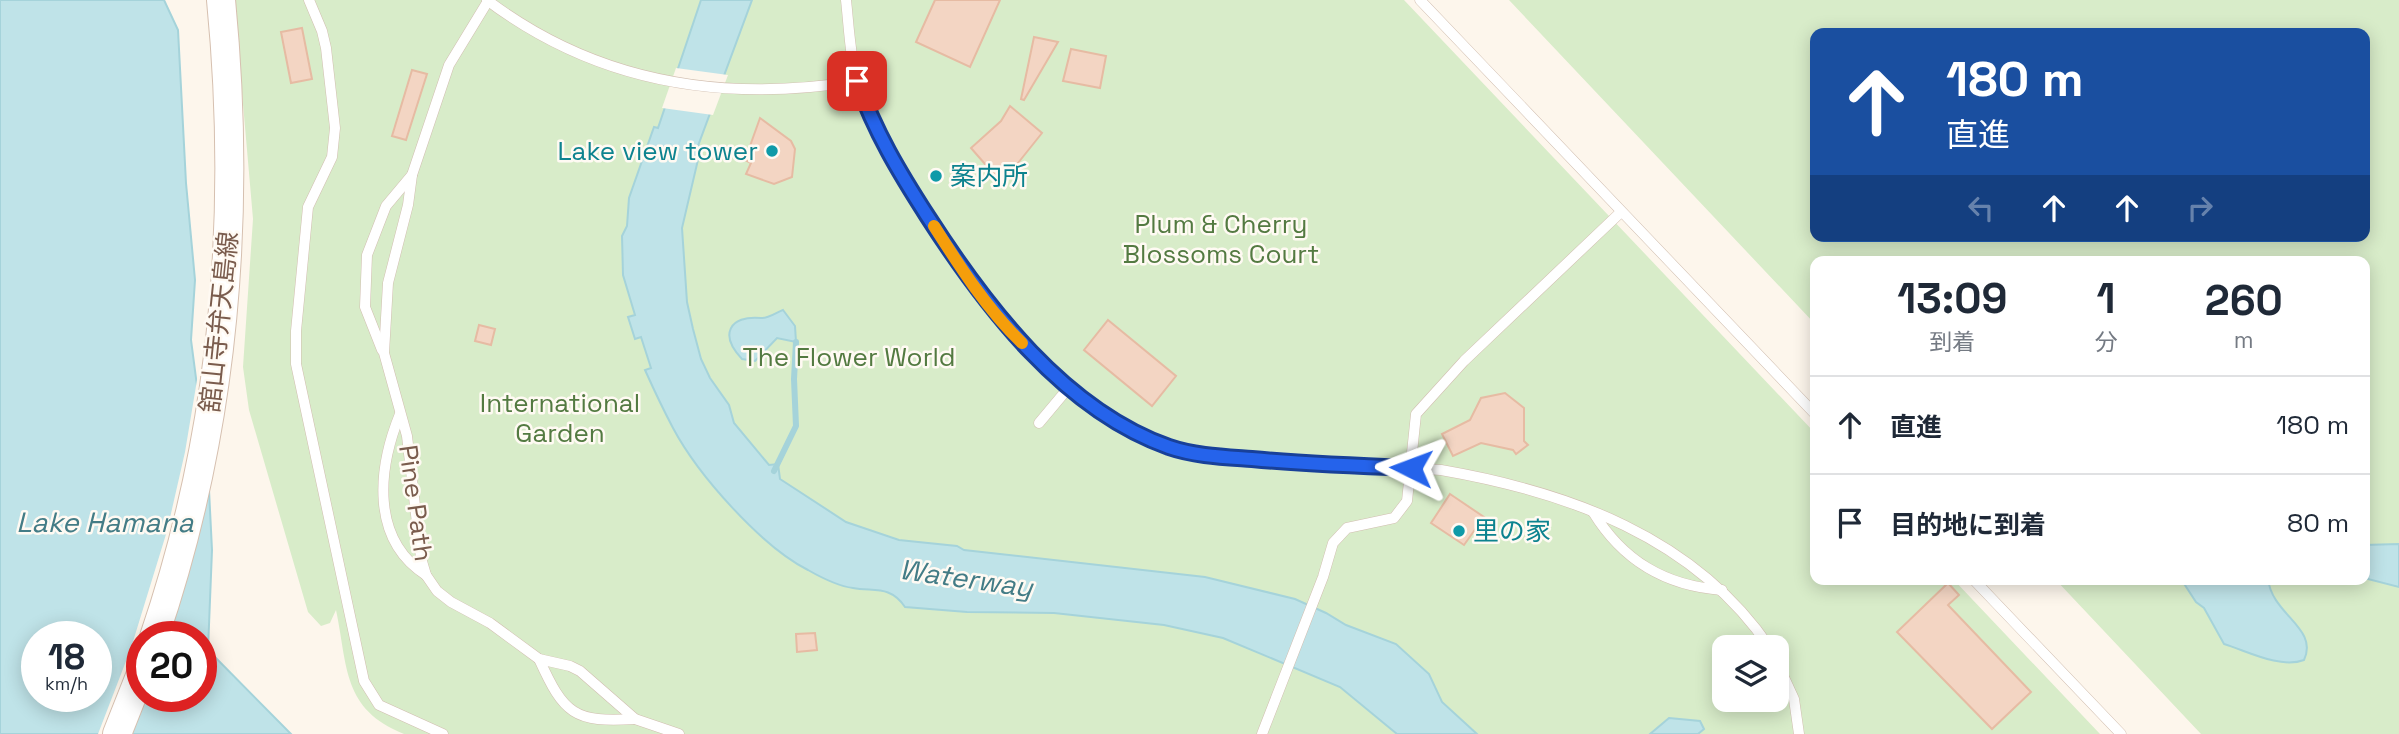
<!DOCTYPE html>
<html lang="ja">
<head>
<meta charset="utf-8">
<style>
  body { margin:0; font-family:"Space Grotesk","Noto Sans JP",sans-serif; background:#f2f2f3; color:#1f2937; height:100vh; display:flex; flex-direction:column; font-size:26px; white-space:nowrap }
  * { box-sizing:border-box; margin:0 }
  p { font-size:23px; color:#747a83 }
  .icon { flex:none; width:38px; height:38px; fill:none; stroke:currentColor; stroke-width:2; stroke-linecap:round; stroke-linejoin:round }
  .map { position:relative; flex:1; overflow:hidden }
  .panel { position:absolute; left:1810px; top:256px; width:560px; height:329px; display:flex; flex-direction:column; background:#fff; border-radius:14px; box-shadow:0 4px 18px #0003 }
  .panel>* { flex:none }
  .top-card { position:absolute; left:1810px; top:28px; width:560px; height:214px; border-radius:14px; box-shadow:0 4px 18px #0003; background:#1a4fa0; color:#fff; overflow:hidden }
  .tools { position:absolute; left:1712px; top:635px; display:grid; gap:14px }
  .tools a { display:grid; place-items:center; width:77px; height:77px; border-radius:14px; background:#fff; box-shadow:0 4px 18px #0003; font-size:35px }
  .speed { position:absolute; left:21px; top:621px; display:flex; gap:14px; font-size:35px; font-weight:700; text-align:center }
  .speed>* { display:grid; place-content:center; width:91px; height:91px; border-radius:50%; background:#fff; box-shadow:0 4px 18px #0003; line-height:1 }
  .speed small { font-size:18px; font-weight:400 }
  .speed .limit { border:10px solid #d22; background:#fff; color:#111 }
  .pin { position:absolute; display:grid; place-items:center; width:60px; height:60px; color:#fff; margin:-30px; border-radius:14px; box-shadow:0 4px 10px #0006 }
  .me { position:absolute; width:77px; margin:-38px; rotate:273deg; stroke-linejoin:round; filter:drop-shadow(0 0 5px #0008) }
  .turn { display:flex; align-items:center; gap:24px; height:147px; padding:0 21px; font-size:32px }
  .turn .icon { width:91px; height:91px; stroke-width:2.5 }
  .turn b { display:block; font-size:49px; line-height:60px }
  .lanes { display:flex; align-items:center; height:66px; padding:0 21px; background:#0003; justify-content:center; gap:35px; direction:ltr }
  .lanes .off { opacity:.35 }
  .eta { display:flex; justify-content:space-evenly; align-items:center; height:119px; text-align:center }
  .eta b { font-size:42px; font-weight:600; line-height:49px }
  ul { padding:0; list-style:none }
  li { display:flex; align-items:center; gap:21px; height:98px; padding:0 21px; border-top:2px solid #e0e1e3 }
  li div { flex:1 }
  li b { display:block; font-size:26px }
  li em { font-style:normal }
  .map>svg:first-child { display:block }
</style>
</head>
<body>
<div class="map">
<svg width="2399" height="734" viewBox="0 0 2399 734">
  <rect width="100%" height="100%" fill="#fdf6ec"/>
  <!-- green -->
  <g fill="#d8ecc9" fill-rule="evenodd">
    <path d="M 234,0 L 1404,0 L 1815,433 L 1815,579 L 1953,579 L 2100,734 L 404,734 C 342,709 348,667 336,610 L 330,623 L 321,626 L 308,612 L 249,410 L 243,367 L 253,219 ZM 1724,648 L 1776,648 L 1776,700 L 1724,700 Z"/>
    <path d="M 1509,0 L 2399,0 L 2399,734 L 2201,734 L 2055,579 L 2364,579 L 2364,261 L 1815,261 L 1815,324 ZM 1815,33 L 2364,33 L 2364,236 L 1815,236 Z"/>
  </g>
  <!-- water -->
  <g fill="#bfe3e8" stroke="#a5d3da" stroke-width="2" fill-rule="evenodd">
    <path d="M 0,0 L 164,0 L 178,30 L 186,183 L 195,280 L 191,340 L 208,470 L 212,550 L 208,650 L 291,734 L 0,734 ZM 37,637 L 96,637 L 96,696 L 37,696 ZM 142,637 L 201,637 L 201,696 L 142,696 Z"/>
    <path d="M 701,0 L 752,0 L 698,146 L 701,147 L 682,228 L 687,302 L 693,329 L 701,359 L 710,378 L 729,405 L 734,423 L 769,465 L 778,464 L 780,479 L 846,522 L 899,540 L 957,546 L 964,550 L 1205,577 L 1295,599 L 1326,613 L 1346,625 L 1396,644 L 1429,674 L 1442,702 L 1477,734 L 1397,734 L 1340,687 L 1223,638 L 1164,625 L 1054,613 L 967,612 L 905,607 C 890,585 874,592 853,588 C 837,586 822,578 808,570 C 761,546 698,475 673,428 C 663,409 654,390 645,370 L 651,368 L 641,337 L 635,339 L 628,317 L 635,315 L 623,275 L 622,236 L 627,226 L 629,198 L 654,127 L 658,128 Z"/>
    <path d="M 783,310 L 795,326 L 796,342 L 777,338 L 755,361 L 742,359 C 719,335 729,315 761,318 C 768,319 777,312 783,310 Z"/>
    <polygon points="2399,544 2399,587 2364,578 2364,545"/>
    <path d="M 2181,579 L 2268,579 C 2272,615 2319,628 2304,660 C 2280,669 2247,651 2224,644 L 2204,608 L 2196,602 Z"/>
    <polygon points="1669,718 1700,721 1704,729 1698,734 1650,734"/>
  </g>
  <!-- pier -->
  <g fill="#fdf6ec">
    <polygon points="676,68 728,75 713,115 662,108"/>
    <polygon points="199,368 211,469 142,637 142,696 130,734 98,734 131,648 167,531 185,452"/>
  </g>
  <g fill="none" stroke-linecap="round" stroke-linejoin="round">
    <!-- stream -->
    <polyline stroke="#a5d3da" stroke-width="6" points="774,471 796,426 794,379 796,342"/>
  </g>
  <!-- building -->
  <g fill="#f3d5c3" stroke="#e6bba3" stroke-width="2">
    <polygon points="935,0 1000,0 970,67 916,42"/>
    <polygon points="302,28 312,79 291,83 281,32"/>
    <polygon points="1034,37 1058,42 1024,100 1021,99"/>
    <polygon points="1071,49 1106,56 1100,88 1063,81"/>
    <polygon points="412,70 427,74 406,140 392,136"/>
    <polygon points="1010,106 1042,133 1014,168 999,180 971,148 1001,121"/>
    <polygon points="760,118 791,141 795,149 792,177 774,184 746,174 751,163 745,160"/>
    <polygon points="1108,320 1176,376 1152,406 1084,350"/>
    <polygon points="479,325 495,329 491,345 475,341"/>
    <polygon points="1505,393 1524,408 1524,441 1528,445 1516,454 1513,450 1481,443 1453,456 1442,434 1470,420 1481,398"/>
    <polygon points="1450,494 1484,517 1464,545 1431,523"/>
    <polygon points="1948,583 1959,595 1948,605 2031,692 1992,729 1897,632"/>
    <polygon points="815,633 817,650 797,652 796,634"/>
  </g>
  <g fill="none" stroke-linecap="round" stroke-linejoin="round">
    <!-- service casing -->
    <g stroke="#d1beb0" stroke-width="11">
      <g id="service">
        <polyline points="309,0 322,31 326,48 335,128 332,157 308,207 296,331 296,364 364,681 379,705 443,734"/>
        <path d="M 487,0 C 597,83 723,103 857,81"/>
        <path d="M 846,0 C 849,27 850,58 858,84 C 873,132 900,174 927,216 C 975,289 1013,342 1083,396 C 1100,410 1119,426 1140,435 C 1161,445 1183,450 1206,455 L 1441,470 C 1568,492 1695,537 1770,648"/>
        <polyline points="1420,0 1815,414"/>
        <polyline points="412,175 408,205 388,283 384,353 407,436 421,558 426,575 437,591 451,602 490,623 539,659 570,666 580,671 635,719 679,734"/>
        <polyline points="382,350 365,307 367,255 386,206 412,175 449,65 488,1"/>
        <path d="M 400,414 C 378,468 370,539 426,575"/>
        <polyline points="1039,423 1070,386"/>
        <path d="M 1593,512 C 1623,561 1665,586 1722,590"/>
        <polyline points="1973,579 2121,734"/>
        <path d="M 539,659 C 564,714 574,723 635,719"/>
        <polyline points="1776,660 1794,699 1799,734"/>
        <polyline points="1262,734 1323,577 1333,543 1347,528 1394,518 1407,501 1416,414 1464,361 1621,212"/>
      </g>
    </g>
    <!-- secondary casing -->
    <g stroke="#d6c0b0" stroke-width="30">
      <g id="secondary">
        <path d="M 154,637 C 224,432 242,215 221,0"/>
        <polyline points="117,734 142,671"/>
      </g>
    </g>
    <!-- service -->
    <use href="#service" stroke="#fff" stroke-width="10"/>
    <!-- secondary -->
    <use href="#secondary" stroke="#fff" stroke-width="28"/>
  </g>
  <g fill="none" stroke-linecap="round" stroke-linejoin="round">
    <!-- route casing -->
    <g stroke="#184099" stroke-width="18">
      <path id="route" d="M 857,81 C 875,132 899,172 928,217 C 986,307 1064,410 1169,447 C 1195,456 1225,457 1252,459 C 1305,464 1358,466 1411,468"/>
    </g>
    <!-- route -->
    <use href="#route" stroke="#2563eb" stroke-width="12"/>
    <!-- slow -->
    <path stroke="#f59e0b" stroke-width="12" d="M 934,226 C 960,267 987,309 1022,343"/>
  </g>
  <!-- markers -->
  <g fill="#0f9aa8" stroke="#fffaf3" stroke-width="2.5">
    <circle cx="772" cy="151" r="7"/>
    <circle cx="936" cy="176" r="7"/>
    <circle cx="1459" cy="531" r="7"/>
  </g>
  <g text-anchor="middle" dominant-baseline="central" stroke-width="5" stroke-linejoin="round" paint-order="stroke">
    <!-- culture labels -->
    <g font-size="26" fill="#0d838f" stroke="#fffaf3" text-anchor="start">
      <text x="758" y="151" text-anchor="end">Lake view tower</text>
      <text x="950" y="176">案内所</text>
      <text x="1473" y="531">里の家</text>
    </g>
    <!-- park labels -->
    <g font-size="26" fill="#537a41" stroke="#fffaf3">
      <text x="1221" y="224">Plum &amp; Cherry<tspan x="1221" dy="30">Blossoms Court</tspan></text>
      <text x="849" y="357">The Flower World</text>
      <text x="560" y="403">International<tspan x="560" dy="30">Garden</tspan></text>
    </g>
    <!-- street labels -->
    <g font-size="26" fill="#7a5c4d" stroke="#fffaf3">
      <text transform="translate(219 322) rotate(-84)">舘山寺弁天島線</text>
      <text transform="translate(416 503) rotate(82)">Pine Path</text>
    </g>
    <!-- water labels -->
    <g font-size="28" font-style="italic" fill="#437c86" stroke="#fffaf3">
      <text x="105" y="522">Lake Hamana</text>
      <text transform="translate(966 578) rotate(8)">Waterway</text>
    </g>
  </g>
</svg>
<div class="tools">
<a><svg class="icon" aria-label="layers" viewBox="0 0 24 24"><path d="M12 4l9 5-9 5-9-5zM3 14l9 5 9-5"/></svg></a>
</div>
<div class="speed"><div>18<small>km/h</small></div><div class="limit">20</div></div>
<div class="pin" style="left:857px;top:81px;background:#d93025"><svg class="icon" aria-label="arrive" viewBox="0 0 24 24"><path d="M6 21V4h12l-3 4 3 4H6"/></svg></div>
<svg class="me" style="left:1411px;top:468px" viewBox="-20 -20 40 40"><path d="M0-17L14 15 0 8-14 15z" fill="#2563eb" stroke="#fff" stroke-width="4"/></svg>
<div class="top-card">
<div class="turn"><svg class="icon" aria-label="ahead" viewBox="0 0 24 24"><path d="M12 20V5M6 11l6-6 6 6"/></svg><div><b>180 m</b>直進</div></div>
<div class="lanes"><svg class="icon off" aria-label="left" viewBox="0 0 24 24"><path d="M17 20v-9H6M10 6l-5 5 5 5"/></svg><svg class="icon" aria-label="ahead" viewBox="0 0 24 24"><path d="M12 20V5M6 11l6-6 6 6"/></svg><svg class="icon" aria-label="ahead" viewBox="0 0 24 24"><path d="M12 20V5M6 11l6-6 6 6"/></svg><svg class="icon off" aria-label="right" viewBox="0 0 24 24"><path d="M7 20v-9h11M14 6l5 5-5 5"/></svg></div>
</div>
<section class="panel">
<div class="eta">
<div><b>13:09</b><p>到着</p></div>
<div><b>1</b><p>分</p></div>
<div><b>260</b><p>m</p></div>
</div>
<ul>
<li><svg class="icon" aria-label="ahead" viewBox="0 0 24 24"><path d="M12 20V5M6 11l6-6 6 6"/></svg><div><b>直進</b></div><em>180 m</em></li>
<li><svg class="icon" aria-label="arrive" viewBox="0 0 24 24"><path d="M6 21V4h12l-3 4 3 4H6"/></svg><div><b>目的地に到着</b></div><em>80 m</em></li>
</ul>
</section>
</div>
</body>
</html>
